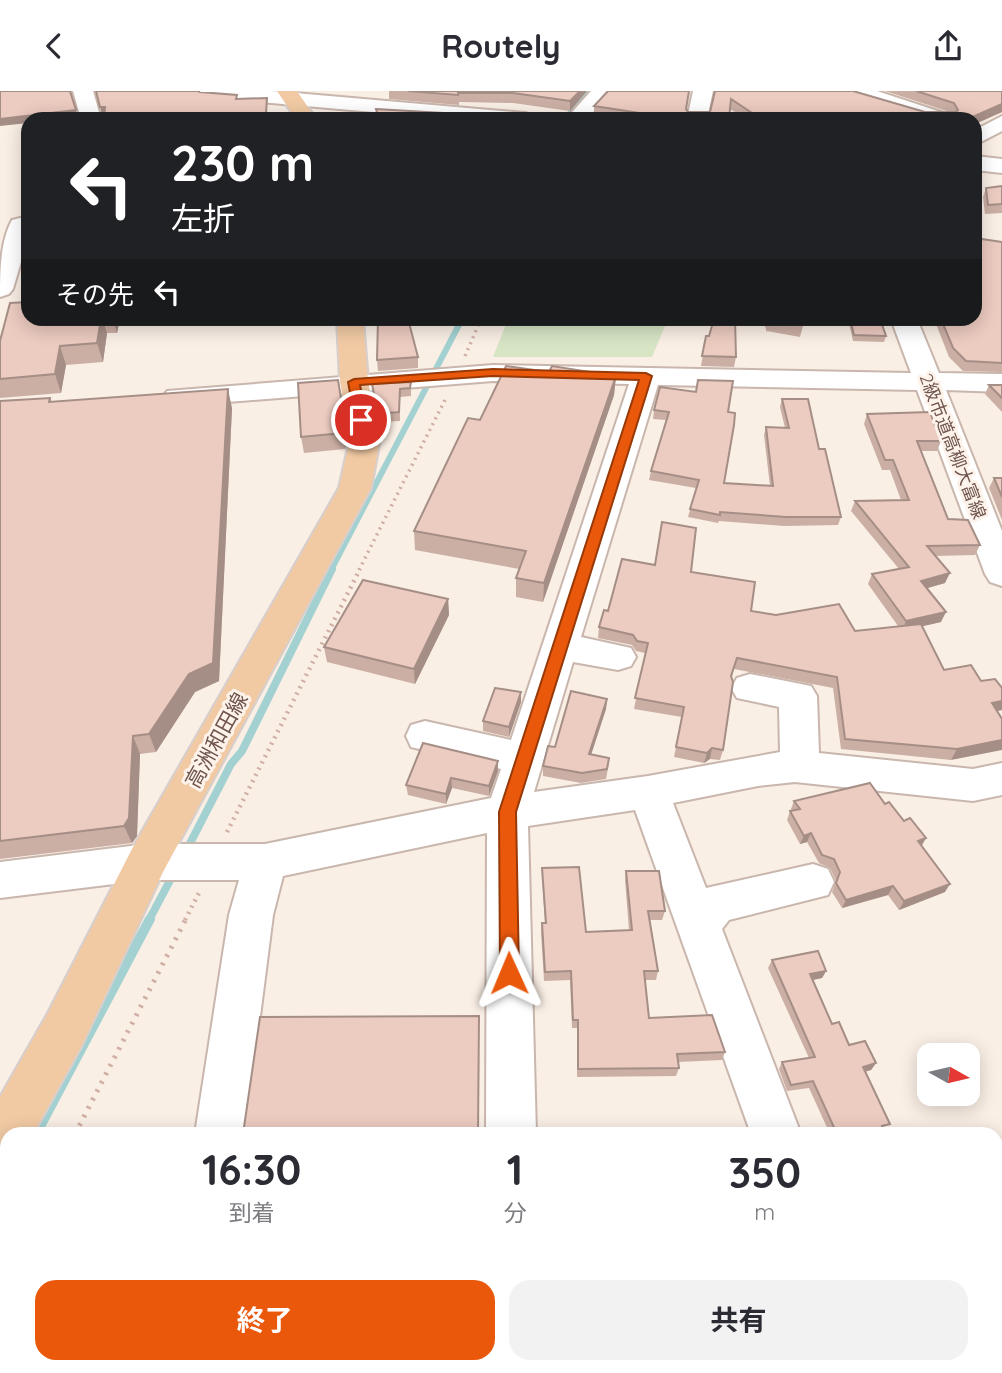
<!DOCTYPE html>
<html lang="ja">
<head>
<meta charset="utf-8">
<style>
  body { margin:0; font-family:Quicksand,"Noto Sans JP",sans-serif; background:#f2f2f3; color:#2b2b33; height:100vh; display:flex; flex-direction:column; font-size:26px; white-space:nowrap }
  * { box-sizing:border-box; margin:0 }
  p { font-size:23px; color:#7c7c81 }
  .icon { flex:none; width:38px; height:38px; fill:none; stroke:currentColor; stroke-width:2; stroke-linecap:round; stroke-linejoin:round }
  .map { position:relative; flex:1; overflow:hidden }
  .drawer { position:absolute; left:0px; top:1036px; width:1003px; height:247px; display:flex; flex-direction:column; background:#fff; border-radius:21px 21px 0 0; box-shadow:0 4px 18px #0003 }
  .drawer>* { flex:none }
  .banner { position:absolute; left:21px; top:21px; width:961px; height:214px; border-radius:21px; box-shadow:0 4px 18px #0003; background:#202124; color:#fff; overflow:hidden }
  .needle { width:46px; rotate:98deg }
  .controls { position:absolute; left:917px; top:952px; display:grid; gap:14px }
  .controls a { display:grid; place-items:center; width:63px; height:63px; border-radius:14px; background:#fff; box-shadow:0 4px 18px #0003; font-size:35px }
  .pin { position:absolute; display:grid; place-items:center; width:60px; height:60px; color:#fff; margin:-30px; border:4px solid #fff; border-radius:50%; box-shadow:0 2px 7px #0007 }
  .me { position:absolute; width:77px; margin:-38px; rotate:359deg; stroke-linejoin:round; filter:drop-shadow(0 0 5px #0008) }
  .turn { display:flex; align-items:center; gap:24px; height:147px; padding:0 35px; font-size:32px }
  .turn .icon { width:91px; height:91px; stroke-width:2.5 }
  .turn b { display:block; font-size:49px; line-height:60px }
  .then { display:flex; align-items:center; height:66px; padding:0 35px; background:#0003; gap:14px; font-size:26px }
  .eta { display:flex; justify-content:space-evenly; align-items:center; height:119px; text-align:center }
  .eta b { font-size:42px; font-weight:700; line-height:49px }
  .primary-button { display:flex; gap:14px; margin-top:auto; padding:14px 35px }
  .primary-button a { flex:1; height:80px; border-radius:21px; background:#ea580c; color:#fff; font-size:28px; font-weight:700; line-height:80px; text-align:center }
  .primary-button a+a { background:#f2f2f3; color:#2b2b33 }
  header { display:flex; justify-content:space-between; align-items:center; height:91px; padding:0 35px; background:#fff; font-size:32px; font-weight:700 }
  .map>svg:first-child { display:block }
</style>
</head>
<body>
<header><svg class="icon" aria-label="back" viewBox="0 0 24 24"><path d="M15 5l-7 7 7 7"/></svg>Routely<svg class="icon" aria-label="share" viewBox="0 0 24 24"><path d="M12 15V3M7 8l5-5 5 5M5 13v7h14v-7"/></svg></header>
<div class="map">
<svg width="1002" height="1282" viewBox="0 0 1002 1282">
  <rect width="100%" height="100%" fill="#faefe5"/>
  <!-- green -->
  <polygon fill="#d7e5c5" points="508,228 668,228 652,266 493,266"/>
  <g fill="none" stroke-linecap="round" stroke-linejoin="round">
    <!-- stream-far3 -->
    <polyline stroke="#a3d1d1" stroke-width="4.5" points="564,28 589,0"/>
    <!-- stream-far2 -->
    <polyline stroke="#a3d1d1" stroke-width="6" points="331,479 462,228"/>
    <!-- stream-far1 -->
    <g stroke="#a3d1d1" stroke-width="8">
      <polyline points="185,762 231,673 242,660 332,478"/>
      <polyline points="149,829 175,780"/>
    </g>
    <!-- stream -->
    <g stroke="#a3d1d1" stroke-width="10">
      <polyline points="36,1043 150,828"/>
      <polyline points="0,1111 7,1098"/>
    </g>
    <!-- minor casing -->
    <g stroke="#c9b6ad" stroke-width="4">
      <g id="minor">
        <polygon points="73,0 93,0 101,28 81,28"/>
        <polygon points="192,0 272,0 525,22 532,24 535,28 453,28 202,6 195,4"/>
        <polygon points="591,0 612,0 587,28 566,28"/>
        <polygon points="693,0 713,0 707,28 687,28"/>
        <polygon points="839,0 877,0 950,24 953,28 923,28 875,12 842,4"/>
        <polygon points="1002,25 1002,40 975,54 975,39"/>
        <polygon points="975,65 1002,68 1002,82 975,79"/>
        <path d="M 20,127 L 28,129 L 28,147 L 13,198 L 9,203 L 0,206 C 0,180 0,151 12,129 Z"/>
        <polygon points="891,228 917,228 939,282 1002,283 1002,301 946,299 1002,440 1002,495 990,491 985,483 917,299 658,294 581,546 631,557 636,566 631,575 618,579 573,571 534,701 648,685 780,661 779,616 737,607 731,597 737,587 750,583 811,595 817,605 819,662 973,678 1002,672 1002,704 973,710 795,691 758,695 673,712 706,797 813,773 828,778 834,791 828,804 729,829 722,838 801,1043 751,1043 635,719 528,735 536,1043 486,1043 487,742 283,785 273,824 245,1043 195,1043 229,824 239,789 147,789 0,807 0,771 147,753 265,753 491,707 501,678 411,656 406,645 411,634 425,630 511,649 629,293 493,290 177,315 167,312 163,306 167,300 493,274 911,282"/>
        <polygon points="159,1276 215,1276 214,1282 158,1282"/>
        <rect x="486" y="1276" width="56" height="6"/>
        <polygon points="831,1276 887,1276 889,1282 833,1282"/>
      </g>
    </g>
    <!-- major casing -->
    <g stroke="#d7cfcd" stroke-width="4">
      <g id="major">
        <polygon points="277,0 297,0 316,28 296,28"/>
        <polygon points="337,228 363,228 368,291 380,348 371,397 163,781 82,954 33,1043 7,1043 7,1076 0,1079 0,1006 48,922 132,758 339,397 350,348 340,291"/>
      </g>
    </g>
    <!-- path-far2 -->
    <g stroke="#d0aea3" stroke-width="3.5" stroke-dasharray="2 4.5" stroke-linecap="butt">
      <polyline points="465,265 481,228"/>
      <polyline points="359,479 447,305"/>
    </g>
    <!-- path-far1 -->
    <g stroke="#d0aea3" stroke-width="4.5" stroke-dasharray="2 5" stroke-linecap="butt">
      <polyline points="227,741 360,478"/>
      <polyline points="185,829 200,800"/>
    </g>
    <!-- path -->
    <g stroke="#d0aea3" stroke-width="5" stroke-dasharray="2.5 7" stroke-linecap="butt">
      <polyline points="75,1043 186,828"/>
      <polyline points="0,1188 7,1175"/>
    </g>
    <!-- minor -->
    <use href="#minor" fill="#fff" fill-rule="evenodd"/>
    <!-- major -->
    <use href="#major" fill="#f1caa4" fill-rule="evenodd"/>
  </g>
  <!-- wall -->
  <g fill="#cbafa5">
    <polygon points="389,0 587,0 570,20 513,12 459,11 459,14 389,8"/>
    <polygon points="715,0 925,21 950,21 885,0 1002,0 1002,21 975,33 975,28 746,28 730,18 729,28 619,28 594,24 594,15 686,19 688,21 710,21"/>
    <polygon points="1002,89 1002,122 985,123 983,106 986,97 1002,95"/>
    <polygon points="1002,151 1002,281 963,280 949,266 934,228 975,228"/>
    <polygon points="28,228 120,228 117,242 107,242 103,271 66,274 61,302 0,307 0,250"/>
    <polygon points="763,228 805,228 800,246 767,240 767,242"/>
    <polygon points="848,228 880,228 886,245 884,251 853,250"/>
    <polygon points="706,245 709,245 736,266 734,276 701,275"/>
    <polygon points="418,266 418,277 378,280 377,269"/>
    <polygon points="549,281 616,285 614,304 543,511 516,506 516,487 519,478 415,459 414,440 480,329"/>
    <polygon points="411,291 411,305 400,306 400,330 379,331 372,293"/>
    <polygon points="989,294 1002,294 1002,321 985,303"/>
    <polygon points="50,307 52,311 232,317 219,590 195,601 156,661 140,663 137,745 132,752 0,768 0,310"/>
    <polygon points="782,308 819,358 841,426 838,434 784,435 719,430 718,432 688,426 696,397 649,389 651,380 666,329 653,328 654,319 728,321 724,392 770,395 764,344 766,336 785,337 780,316"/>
    <polygon points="867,323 941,350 937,360 921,360 948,428 980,454 975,464 935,465 945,492 927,497 941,531 922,535 944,579 997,620 951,669 841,658 833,597 734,578 732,586 723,659 720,669 710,668 704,672 674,666 682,626 634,618 645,562 636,560 632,554 598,547 599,536 608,520 691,481 751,520 855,540 898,535 868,493 872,483 899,478 851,420 855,410 901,409 890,379 882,379 864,333"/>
    <polygon points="345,332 347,348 345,358 304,362 301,346"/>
    <polygon points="994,387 1002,387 1002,429 989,397"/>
    <polygon points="448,508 449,524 415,593 327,571 324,556"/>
    <polygon points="521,601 521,611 509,646 483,640 483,630"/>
    <polygon points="607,608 606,618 591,664 608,677 606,688 581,692 543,685 543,675 555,656"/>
    <polygon points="498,670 498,680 489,705 452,697 446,713 408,704 406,694"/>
    <polygon points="794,710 885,713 922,755 945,801 899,819 888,804 842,817 832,801 836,790 830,777 819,772 807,751 800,753 787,729 790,720 792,720 791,718"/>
    <polygon points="542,777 586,841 629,839 625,789 626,780 665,820 662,829 650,829 658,880 656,889 645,889 649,927 725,961 722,969 678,971 679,977 676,985 577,986 577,937 572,937 570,889 544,890 541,841 542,832 545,832 542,786"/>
    <polygon points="772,869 826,880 822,887 813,889 832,933 849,954 876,972 871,979 865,981 886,1043 830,1043 809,997 787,1000 779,978 782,971 809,967 768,877"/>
  </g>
  <!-- shaded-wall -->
  <g fill="#a58e86">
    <polygon points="580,0 587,0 570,20 570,10"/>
    <polygon points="1002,13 1002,21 975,33 975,28 968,28"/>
    <polygon points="100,16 105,16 107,23 102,23"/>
    <polygon points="76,19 78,26 61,28 28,28 28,32 0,35 0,28"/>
    <polygon points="139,24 140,28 104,27"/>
    <polygon points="101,228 102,228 107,242 103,271 97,252"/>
    <polygon points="113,228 120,228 117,242"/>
    <polygon points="60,255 66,274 61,302 55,283"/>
    <polygon points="616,285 614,304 543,511 544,492"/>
    <polygon points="228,298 232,317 219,590 195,601 156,661 149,643"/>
    <polygon points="345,332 347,348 345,358 343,342"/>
    <polygon points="950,482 945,492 917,500 921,490"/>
    <polygon points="448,508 449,524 415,593 414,578"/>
    <polygon points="946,521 941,531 902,540 906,530"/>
    <polygon points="521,601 521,611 509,646 509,636"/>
    <polygon points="607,608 606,618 588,673 589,663"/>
    <polygon points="1002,610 1002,619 986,623 992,612"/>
    <polygon points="133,645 140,663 137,745 132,752 124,735"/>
    <polygon points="1002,649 1002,659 951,669 957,658"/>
    <polygon points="712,657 710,668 704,672 707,662"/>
    <polygon points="498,670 498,680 489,705 489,695"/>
    <polygon points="451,687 452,697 446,713 446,703"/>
    <polygon points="811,742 807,751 800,753 804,745"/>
    <polygon points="926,747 921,756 918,750"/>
    <polygon points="950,793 945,801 899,819 904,810"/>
    <polygon points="893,795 888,804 842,817 846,809"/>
    <polygon points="826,880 822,887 807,890 810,883"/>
    <polygon points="876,972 871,979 858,982 863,976"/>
  </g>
  <!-- building -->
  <g fill="#eccbc0" stroke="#a58e86" stroke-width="2">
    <polygon points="0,0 70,0 76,19 0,28"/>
    <polygon points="96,0 198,0 200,1 237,4 236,8 267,7 266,23 282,23 281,28 139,28 139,24 104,27 105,16 100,16"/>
    <polygon points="408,0 580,0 570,10 513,2 458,2 458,4"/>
    <polygon points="608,0 689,0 686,18 688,21 710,21 715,0 853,0 925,21 956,21 958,19 954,12 916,0 1002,0 1002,13 968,28 761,28 731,8 729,28 638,28 640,22 594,15"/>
    <polygon points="376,18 460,23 460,28 363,28 363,26 378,25"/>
    <polygon points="1002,95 1002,113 988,114 986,97"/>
    <polygon points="975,147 1002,151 1002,272 966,270 953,257 941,228 975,228"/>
    <polygon points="28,211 28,228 101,228 97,252 60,255 55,283 0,288 0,250 10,212"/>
    <polygon points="378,228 408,228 418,266 377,269"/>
    <polygon points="714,228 735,228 736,266 702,265 706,245 709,245"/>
    <polygon points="783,228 804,228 804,231"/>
    <polygon points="850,228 880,228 886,245 854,244"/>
    <polygon points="506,275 549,281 552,275 616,285 544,492 516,487 526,460 414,440 468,327 480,329"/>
    <polygon points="338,289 345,332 343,342 301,346 298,292"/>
    <polygon points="698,289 733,290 728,321 735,322 734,334 724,392 773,395 766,336 789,337 782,308 808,308 819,358 825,358 841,426 786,426 720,421 720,424 690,418 699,389 651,380 669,321 654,319 660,296 696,301"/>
    <polygon points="411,291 410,297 400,298 399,321 378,323 372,293"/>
    <polygon points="989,294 1002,294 1002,307"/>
    <polygon points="228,298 213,572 189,583 149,643 133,645 129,727 124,735 0,750 0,310 50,307 49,311"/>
    <polygon points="930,321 941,350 917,350 948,428 968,429 980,454 927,455 950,482 921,490 946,521 906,530 872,483 909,476 855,410 909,409 893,369 885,369 867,323"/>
    <polygon points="994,387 1002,387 1002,406"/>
    <polygon points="662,431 696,437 691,481 755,491 751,520 776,524 839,513 855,540 921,533 944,579 971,574 981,590 995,588 1002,597 1002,610 992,612 1002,628 1002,649 957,658 845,648 837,586 737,567 731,585 733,591 723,659 712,657 707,662 676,656 684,616 635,607 648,552 637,550 633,544 599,536 604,519 608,520 622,468 655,474"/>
    <polygon points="363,489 448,508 414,578 324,556"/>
    <polygon points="495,597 521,601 509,636 483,630"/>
    <polygon points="571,600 607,608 589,663 609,667 607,678 582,682 543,675 548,655 555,656"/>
    <polygon points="423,652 498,670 489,695 451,687 446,703 406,694"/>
    <polygon points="870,692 885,713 889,711 904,730 910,727 926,747 918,750 950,793 904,810 893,795 846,809 836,792 840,781 834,768 822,764 811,742 804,745 790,720 800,718 794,710"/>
    <polygon points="579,776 586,841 632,839 626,780 659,780 665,820 648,820 658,880 644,880 649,927 712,924 725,961 677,963 679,977 578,978 578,929 573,929 571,880 545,881 542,832 546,832 542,777"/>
    <polygon points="818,860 826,880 810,883 832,933 839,931 849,954 865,950 876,972 863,976 890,1033 882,1035 886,1043 837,1043 813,990 791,994 782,971 815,966 772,869"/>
    <polygon points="479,925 478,1043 243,1043 260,926"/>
    <polygon points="235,1276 474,1276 474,1282 234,1282"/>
  </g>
  <!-- route -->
  <polygon fill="#ea580c" stroke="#983908" stroke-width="2" points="493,278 646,282 652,285 516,721 519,882 516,888 509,891 503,888 500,882 499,721 639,289 493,285 360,294 367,329 361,333 355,329 348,291 354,288"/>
  <g text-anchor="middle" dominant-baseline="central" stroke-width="6" stroke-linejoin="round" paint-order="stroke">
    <!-- far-street labels -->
    <g font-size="18" fill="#6f554d" stroke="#fdf3eb">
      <text transform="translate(953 355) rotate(69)">2級市道高柳大富線</text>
    </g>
    <!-- street labels -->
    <g font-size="21" fill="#6f554d" stroke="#fdf3eb">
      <text transform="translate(216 649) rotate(-61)">高洲和田線</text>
    </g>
  </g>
</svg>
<div class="controls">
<a><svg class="needle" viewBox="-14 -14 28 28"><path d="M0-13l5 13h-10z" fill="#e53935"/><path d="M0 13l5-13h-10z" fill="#7c7c81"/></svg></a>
</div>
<div class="pin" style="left:361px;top:329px;background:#d93025"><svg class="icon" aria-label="arrive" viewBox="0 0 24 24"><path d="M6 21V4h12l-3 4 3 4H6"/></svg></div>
<svg class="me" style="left:509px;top:882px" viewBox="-20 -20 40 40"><path d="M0-17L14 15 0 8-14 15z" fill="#ea580c" stroke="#fff" stroke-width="4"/></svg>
<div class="banner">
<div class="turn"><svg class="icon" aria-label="left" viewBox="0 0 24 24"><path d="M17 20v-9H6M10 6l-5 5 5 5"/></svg><div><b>230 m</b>左折</div></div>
<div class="then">その先<svg class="icon" aria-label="left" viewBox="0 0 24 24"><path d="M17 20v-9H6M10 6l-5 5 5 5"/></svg></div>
</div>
<section class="drawer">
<div class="eta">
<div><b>16:30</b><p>到着</p></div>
<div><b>1</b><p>分</p></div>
<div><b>350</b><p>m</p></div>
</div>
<div class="primary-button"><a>終了</a><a>共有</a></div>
</section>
</div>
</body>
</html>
